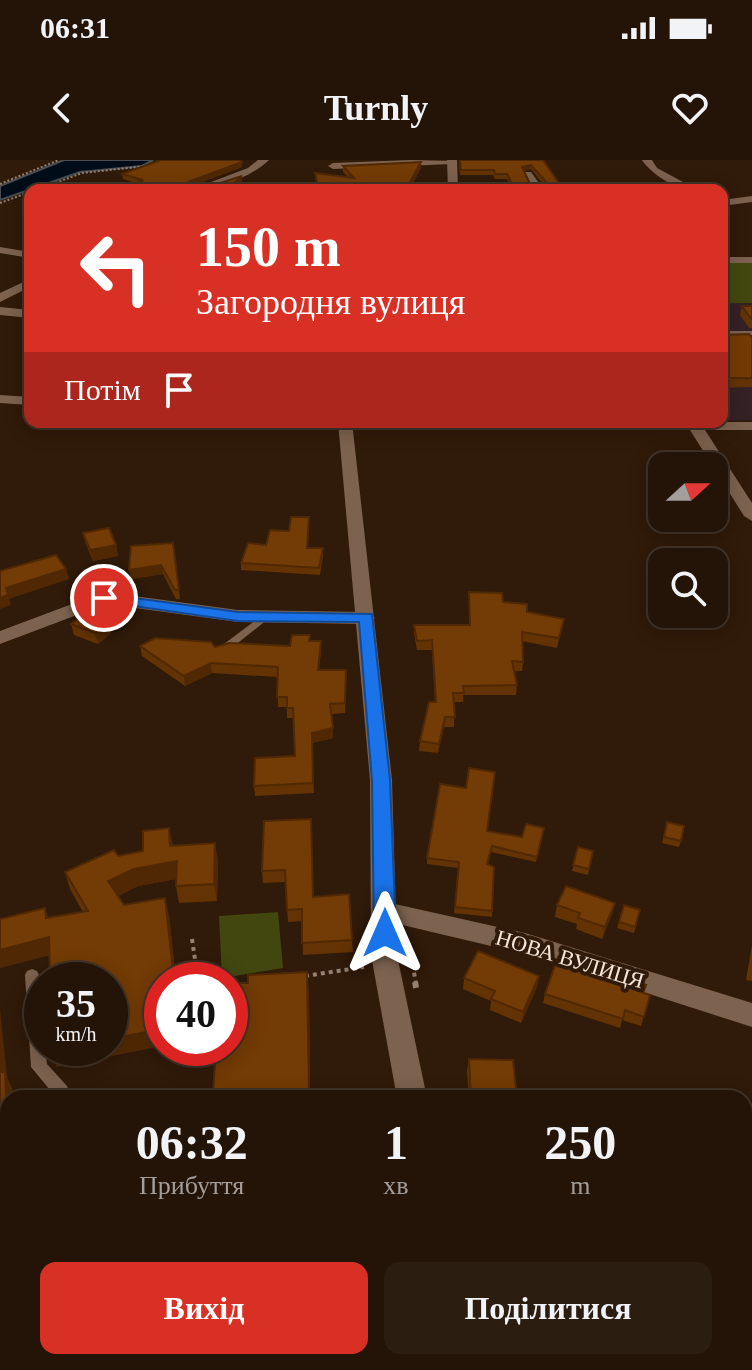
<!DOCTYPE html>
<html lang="uk">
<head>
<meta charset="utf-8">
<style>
  body { margin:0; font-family:"Times New Roman",serif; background:#2c1d11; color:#f1f3f6; height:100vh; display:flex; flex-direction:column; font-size:30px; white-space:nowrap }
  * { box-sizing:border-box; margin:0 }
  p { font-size:26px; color:#a39e9b }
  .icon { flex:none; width:44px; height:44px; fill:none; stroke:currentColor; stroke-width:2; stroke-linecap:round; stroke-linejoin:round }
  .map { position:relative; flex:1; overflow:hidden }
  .details { position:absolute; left:0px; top:930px; width:752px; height:280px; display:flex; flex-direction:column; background:#241407; border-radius:24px 24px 0 0; box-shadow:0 4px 20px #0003,0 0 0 2px #413328 }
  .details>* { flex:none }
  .hud { position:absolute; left:24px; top:24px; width:704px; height:244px; border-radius:16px; box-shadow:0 4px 20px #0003,0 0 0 2px #413328; background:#d93025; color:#fff; overflow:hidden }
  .needle { width:52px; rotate:69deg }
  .tools { position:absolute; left:648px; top:292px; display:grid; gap:16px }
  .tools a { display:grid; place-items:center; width:80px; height:80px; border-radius:16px; background:#241407; box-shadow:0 4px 20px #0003,0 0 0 2px #413328; font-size:40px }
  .speed { position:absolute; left:24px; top:802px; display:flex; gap:16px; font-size:40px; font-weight:700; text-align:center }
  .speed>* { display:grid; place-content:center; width:104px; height:104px; border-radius:50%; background:#241407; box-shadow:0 4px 20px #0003,0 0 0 2px #413328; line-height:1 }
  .speed small { font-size:20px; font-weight:400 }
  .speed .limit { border:12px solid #d22; background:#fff; color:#111 }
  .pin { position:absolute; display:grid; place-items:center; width:68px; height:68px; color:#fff; margin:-34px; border:4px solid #fff; border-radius:50%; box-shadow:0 2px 8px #0007 }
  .me { position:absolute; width:88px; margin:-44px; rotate:0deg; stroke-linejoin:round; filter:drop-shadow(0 0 6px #0008) }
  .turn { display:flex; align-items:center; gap:28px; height:168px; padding:0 40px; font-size:36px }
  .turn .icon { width:104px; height:104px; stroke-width:2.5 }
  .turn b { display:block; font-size:56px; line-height:68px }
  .then { display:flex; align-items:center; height:76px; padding:0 40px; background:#0003; gap:16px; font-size:30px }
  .eta { display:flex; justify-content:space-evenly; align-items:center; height:136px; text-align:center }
  .eta b { font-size:48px; font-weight:700; line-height:56px }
  .primary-button { display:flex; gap:16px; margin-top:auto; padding:16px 40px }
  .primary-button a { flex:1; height:92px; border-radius:16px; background:#d93025; color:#fff; font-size:32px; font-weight:700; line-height:92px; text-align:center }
  .primary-button a+a { background:#2c1d11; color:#f1f3f6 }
  .status { display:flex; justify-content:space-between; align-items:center; height:56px; padding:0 40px; background:#241407; direction:ltr }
  .status svg { height:22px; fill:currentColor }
  header { display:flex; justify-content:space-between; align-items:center; height:104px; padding:0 40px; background:#241407; font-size:36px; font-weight:700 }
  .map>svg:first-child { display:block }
</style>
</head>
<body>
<div class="status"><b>06:31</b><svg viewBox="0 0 49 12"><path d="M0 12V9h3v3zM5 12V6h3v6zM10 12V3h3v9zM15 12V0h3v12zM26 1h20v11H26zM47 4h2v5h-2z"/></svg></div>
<header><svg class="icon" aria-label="back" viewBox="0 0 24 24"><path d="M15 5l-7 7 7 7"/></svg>Turnly<svg class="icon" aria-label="heart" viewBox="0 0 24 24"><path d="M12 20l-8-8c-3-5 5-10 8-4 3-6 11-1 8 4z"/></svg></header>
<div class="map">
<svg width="752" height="1210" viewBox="0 0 752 1210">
  <rect width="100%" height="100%" fill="#301a09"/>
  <!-- education -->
  <polygon fill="#342125" points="722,102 752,103 752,260 722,261"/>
  <!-- green -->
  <g fill="#424710">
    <rect x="722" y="103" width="30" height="40"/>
    <polygon points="278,752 283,808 222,818 219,756"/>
  </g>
  <!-- water -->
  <polygon fill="#000d18" stroke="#4a4e52" stroke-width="2" points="64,0 153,0 142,6 80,12 0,40 0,26"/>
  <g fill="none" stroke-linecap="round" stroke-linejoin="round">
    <!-- path-far2 -->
    <g stroke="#938173" stroke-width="2" stroke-dasharray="2 2" stroke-linecap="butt">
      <polyline points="0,24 59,0"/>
      <polyline points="37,30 82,13 147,6"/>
      <polyline points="0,43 30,32"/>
    </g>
    <!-- path-far1 -->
    <g stroke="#938173" stroke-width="4" stroke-dasharray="4 4" stroke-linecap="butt">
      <polyline points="192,779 198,820"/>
      <polyline points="410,789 416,824"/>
      <polyline points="305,816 364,807"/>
    </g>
    <!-- path -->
    <polyline stroke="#938173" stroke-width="6" stroke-dasharray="6 6" stroke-linecap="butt" points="415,822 417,833"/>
    <!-- service -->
    <g fill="#7c624f" fill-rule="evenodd">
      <rect x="722" y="171" width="30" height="4"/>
      <polygon points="264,454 269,457 268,459 224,494 216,494 215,492 216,490"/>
      <polygon points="32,809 37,811 39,815 42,888 45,888 47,904 67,926 69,931 67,936 62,938 55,936 31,907 25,815 27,811"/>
      <polygon points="8,1188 8,1202 15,1202 8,1206 0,1207 0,1189"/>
      <polygon points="491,1202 549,1202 552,1203 555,1210 496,1210 493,1209"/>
    </g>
    <!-- minor -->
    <g fill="#7c624f" fill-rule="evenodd">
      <path d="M 258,0 L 269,0 C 250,18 216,30 190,30 L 248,8 Z"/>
      <polygon points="411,0 457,1 452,4 333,9 328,6 333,3"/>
      <path d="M 642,0 L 652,0 L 657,8 L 698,30 C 677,30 654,17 642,0 Z"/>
      <polygon points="525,12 531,12 544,30 534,30"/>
      <polygon points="0,87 30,92 30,98 0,93"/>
      <rect x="722" y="97" width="30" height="6"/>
      <polygon points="30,119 30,127 0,142 0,133"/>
      <polygon points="0,147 30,150 30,158 0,155"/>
      <polygon points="0,235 30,237 30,245 0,243"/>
      <polygon points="319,262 752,262 752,270 705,270 752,343 752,361 744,356 690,270 326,266"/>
      <polygon points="104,432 238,450 366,452 375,458 366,464 238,462 106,444 0,484 0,471"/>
      <polygon points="386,742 525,773 752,843 752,867 525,794 377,759 373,752 377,745"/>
      <polygon points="8,1005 8,1035 0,1036 0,1006"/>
    </g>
    <!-- tertiary -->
    <g fill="#7c624f" fill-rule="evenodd">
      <polygon points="447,0 457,0 458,30 448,30"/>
      <polygon points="752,36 752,42 722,46 722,40"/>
      <polygon points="338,262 352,262 392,620 397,795 427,938 397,938 371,795 370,620"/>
      <polygon points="439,1202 473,1202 474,1210 440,1210"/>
    </g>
  </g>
  <!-- wall -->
  <g fill="#633304">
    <polygon points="459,0 543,0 559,23 559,28 546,28 531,9 524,11 530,24 530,28 512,28 507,19 495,19 493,15 460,15"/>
    <polygon points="242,2 242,7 189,27 211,26 242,21 232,30 140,30 139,24 123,19 122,14"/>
    <polygon points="421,2 421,8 409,30 318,30 315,19 315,13 348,17 343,12 343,6"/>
    <polygon points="742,146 752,146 752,168 749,168 740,155"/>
    <polygon points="722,175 752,178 752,227 722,228"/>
    <polygon points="309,357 308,388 323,388 323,395 320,415 241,410 241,403"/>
    <polygon points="83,373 116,385 118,396 93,401 86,384"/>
    <polygon points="173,383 180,439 176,439 163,414 131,419 129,410"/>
    <polygon points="469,432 503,442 527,452 564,459 557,488 522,481 523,502 522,511 514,511 517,525 516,535 463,535 463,542 454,542 454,567 444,567 438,593 419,591 420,581 435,542 432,490 417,490 414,474 414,465 469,465"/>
    <polygon points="71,464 111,473 98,484 74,475"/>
    <polygon points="311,481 321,491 319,510 346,510 345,553 332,554 333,578 312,583 314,633 255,636 254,626 295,596 293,558 287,558 287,547 278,547 278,517 212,513 185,526 142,496 140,486 290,486"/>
    <polygon points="264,661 313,737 352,780 353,792 303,795 302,761 288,762 285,722 263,723 262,711"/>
    <polygon points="667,662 681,681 679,687 662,683"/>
    <polygon points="544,668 536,702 491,692 488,705 494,707 492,757 454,753 458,708 427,704 427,698 487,671 522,677"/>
    <polygon points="173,686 218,700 217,741 179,743 176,726 176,719 138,726 118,736 124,745 169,755 176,820 162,820 57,907 51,891 50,795 45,748 48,758 83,752 70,729 65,712 118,696"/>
    <polygon points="578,687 593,691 588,715 572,711"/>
    <polygon points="615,743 612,754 602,779 576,769 577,764 555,757 557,745"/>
    <polygon points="624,745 640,750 634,773 617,768"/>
    <polygon points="752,785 752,821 746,820"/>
    <polygon points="539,816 537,827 521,863 490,850 491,841 463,829 464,818"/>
    <polygon points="309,833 310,938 214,938 213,934"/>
    <polygon points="643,833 650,835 641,866 622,860 620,868 543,843 545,834"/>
    <polygon points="469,899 517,938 469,938 467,910"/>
    <polygon points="8,1071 8,1098 5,1099 2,1094"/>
    <rect x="684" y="1202" width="42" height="8"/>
  </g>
  <!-- shaded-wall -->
  <g fill="#502904">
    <polygon points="242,2 242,7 188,27 188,22"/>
    <polygon points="421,2 421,8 409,30 406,30"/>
    <polygon points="531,5 531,9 522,11 522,7"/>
    <polygon points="242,16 242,21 232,30 226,30"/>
    <polygon points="116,385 118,396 93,401 90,390"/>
    <polygon points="161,405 163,414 131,419 129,410"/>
    <polygon points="66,409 69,419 9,439 6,428"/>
    <polygon points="8,435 11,445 0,449 0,438"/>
    <polygon points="108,462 111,473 98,484 95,473"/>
    <polygon points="211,503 212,513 185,526 184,516"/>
    <polygon points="445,557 444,567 438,593 439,584"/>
    <polygon points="333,568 333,578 312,583 314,633 312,573"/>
    <polygon points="169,668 173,685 173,702 177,701 181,718 138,726 113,738 108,721 134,709 170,686"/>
    <polygon points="215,683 218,700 217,741 214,724"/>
    <polygon points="165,738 169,755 176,820 174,820"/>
    <polygon points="615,743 612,754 602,779 605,767"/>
    <polygon points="49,777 55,794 0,808 0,790"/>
    <polygon points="307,812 309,833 310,938 309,930"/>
    <polygon points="539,816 537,827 521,863 523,852"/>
    <polygon points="0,849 7,917 12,928 13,938 8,938 8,979 0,981"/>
    <polygon points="162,869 162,886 57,907 51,891 65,888 110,888 110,879"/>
  </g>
  <!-- building -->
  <g fill="#733b05" stroke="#502904" stroke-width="2">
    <polygon points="161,0 240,0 242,2 188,22 188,27 211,26 242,16 226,30 161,30 139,25 145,23 138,21 143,20 122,14"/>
    <polygon points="460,0 543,0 559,23 547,23 531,5 522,7 530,24 512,24 507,14 495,14 494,10 461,10"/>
    <polygon points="421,2 406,30 319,30 315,13 354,18 343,6"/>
    <polygon points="442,25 450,30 441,30"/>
    <polygon points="742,146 752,146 752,159 751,159"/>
    <polygon points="749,174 752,178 752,218 722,218 722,175"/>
    <polygon points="291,357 309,357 307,388 323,388 319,408 241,403 248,383 266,385 270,370 289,371"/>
    <polygon points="109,368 116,385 90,390 83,373"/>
    <polygon points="173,383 179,430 175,430 161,405 129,410 131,386"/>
    <polygon points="56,395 66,409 6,428 8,435 0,438 0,411"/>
    <polygon points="469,432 502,433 503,442 527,444 527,452 564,459 559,478 522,472 523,502 512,501 517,525 463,526 464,533 453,533 455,557 445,557 439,584 420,581 429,542 436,542 432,480 417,481 414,465 470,465"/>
    <polygon points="92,448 100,451 108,462 95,473 71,464"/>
    <polygon points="292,475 310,475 309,481 321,481 318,510 346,510 345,543 330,544 333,568 312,573 313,623 254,626 255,598 295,596 293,548 287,548 287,537 277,537 278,507 211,503 184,516 140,486 155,478 211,482 215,487 229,483 290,486"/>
    <polygon points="469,608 495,612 487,671 522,677 526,664 544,668 537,697 492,686 487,704 494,707 492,751 455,747 459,702 427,698 440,624 466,628"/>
    <polygon points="311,659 313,737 349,734 352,780 302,783 302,749 287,750 285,710 262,711 264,661"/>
    <polygon points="667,662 684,666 681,681 664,677"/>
    <polygon points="169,668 170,686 215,683 214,724 176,726 177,701 134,709 108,721 124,745 165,738 174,820 162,820 162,869 110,879 110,820 50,820 49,777 0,790 0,759 45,748 46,758 88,751 65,712 114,690 118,696 143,691 143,671"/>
    <polygon points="578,687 593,691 589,709 573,705"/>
    <polygon points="566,726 615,743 605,767 578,758 580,753 557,745"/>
    <polygon points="624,745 640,750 635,767 619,762"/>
    <polygon points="478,791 539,816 523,852 491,839 495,831 464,818"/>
    <polygon points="558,797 646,825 643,833 650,835 644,857 625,850 623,859 545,834"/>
    <polygon points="307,812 309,930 213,934 216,888 230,888 230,823 248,823 248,815"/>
    <polygon points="469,899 513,900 517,938 471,938"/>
    <polygon points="0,904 1,912 5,912 7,962 0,964"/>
    <polygon points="8,1071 8,1093 2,1094 5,1072"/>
    <polygon points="314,1202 323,1202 323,1210 259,1210"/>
    <polygon points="689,1202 726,1202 726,1210 716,1210 689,1205"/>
  </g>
  <!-- route -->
  <polygon fill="#1a73e8" stroke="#114b97" stroke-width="2" points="104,434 238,452 372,454 390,620 396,773 392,779 385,782 378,779 374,773 372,620 359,462 238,461 99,441 97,438"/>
  <g text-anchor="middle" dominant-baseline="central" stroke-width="8" stroke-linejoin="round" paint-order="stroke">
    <!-- street labels -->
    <g font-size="22" fill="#f5e6db" stroke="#301a09">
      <text transform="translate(570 799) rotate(17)">НОВА ВУЛИЦЯ</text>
    </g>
  </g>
</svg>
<div class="tools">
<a><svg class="needle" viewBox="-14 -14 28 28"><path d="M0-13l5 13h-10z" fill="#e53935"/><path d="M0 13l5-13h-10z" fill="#a39e9b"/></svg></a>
<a><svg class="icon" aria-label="search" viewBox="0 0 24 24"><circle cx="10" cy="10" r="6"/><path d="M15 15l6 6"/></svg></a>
</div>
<div class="speed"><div>35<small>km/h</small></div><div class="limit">40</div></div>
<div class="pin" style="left:104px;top:438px;background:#d93025"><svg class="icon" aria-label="arrive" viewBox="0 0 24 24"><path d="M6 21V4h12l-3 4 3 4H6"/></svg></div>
<svg class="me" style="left:385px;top:773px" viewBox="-20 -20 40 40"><path d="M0-17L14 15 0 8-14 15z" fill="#1a73e8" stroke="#fff" stroke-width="4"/></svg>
<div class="hud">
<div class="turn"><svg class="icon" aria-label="left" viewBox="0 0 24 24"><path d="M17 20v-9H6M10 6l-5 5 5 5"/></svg><div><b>150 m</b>Загородня вулиця</div></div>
<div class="then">Потім<svg class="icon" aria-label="arrive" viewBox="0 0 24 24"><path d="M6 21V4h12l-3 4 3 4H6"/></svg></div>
</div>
<section class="details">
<div class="eta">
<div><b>06:32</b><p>Прибуття</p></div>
<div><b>1</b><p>хв</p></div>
<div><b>250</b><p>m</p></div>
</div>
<div class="primary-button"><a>Вихід</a><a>Поділитися</a></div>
</section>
</div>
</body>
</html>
